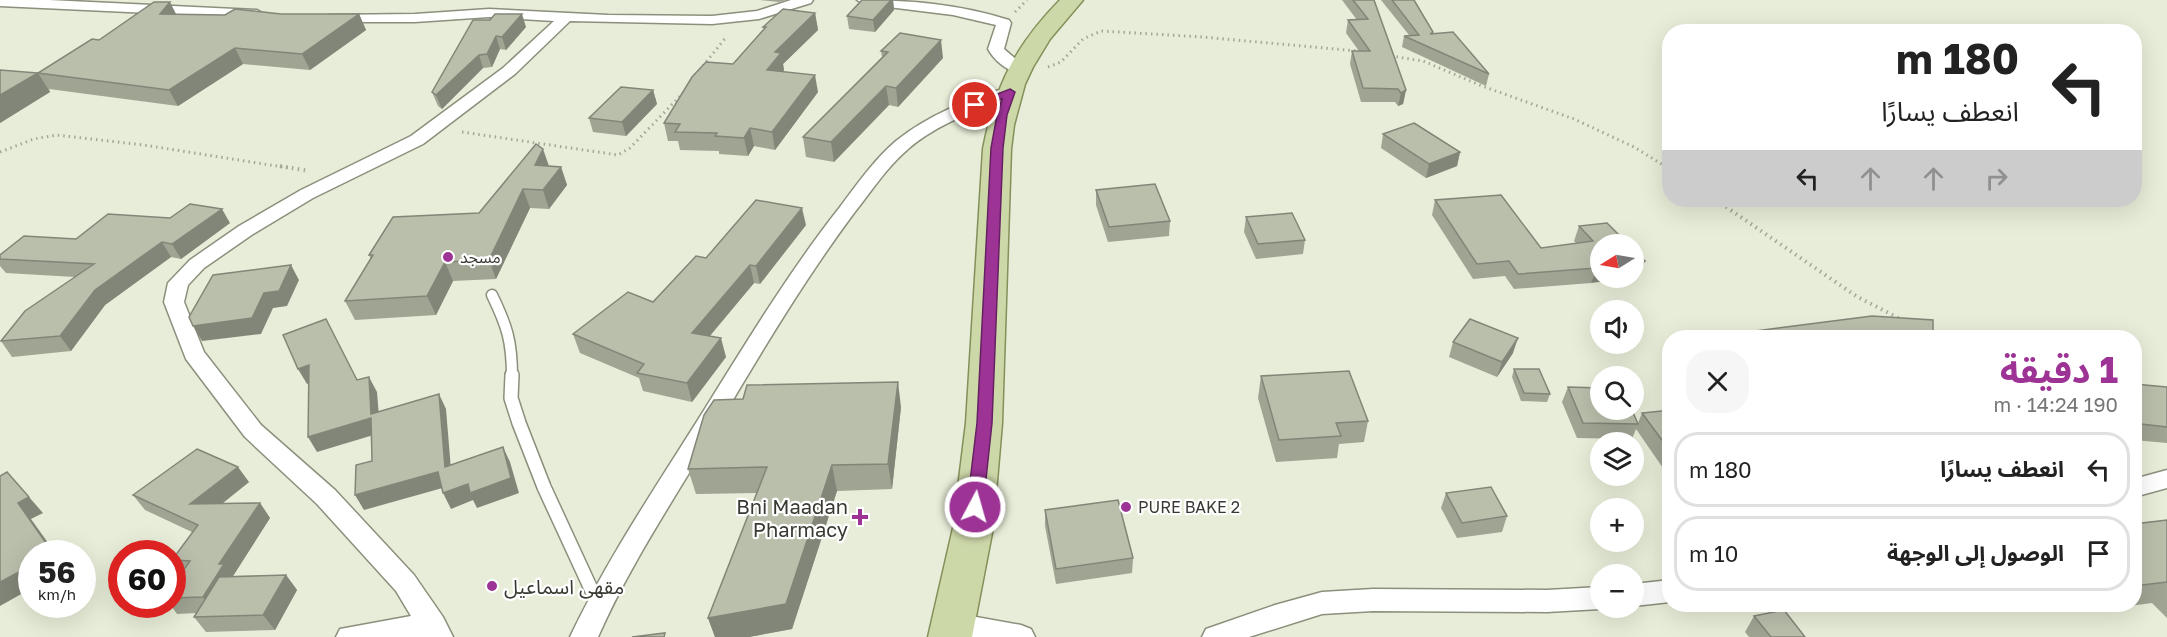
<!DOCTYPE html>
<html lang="ar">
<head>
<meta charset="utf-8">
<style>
  body { margin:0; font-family:"Golos Text","Noto Sans Arabic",sans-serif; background:#f6f6f6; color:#222; direction:rtl; height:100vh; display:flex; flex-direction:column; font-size:22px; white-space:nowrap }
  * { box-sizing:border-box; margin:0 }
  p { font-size:20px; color:#767676 }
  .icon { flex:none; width:33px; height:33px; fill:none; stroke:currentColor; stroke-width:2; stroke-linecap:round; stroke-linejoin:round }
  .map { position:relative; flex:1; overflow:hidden; direction:ltr }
  .panel { position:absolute; left:1662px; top:330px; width:480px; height:282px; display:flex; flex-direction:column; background:#fff; border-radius:24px; box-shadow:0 6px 24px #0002; direction:rtl }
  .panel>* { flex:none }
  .banner { position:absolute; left:1662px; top:24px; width:480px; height:183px; border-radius:24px; box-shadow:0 6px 24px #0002; direction:rtl; background:#fff; color:#222; overflow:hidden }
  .needle { width:39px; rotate:259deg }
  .tools { position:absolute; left:1590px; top:234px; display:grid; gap:12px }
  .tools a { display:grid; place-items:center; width:54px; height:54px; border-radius:50%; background:#fff; box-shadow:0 6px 24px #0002; font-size:30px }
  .speed { position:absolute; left:18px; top:540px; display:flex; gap:12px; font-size:30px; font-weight:700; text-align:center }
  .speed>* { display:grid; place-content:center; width:78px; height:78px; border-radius:50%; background:#fff; box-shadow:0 6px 24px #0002; line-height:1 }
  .speed small { font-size:15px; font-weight:400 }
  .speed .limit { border:9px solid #d22; background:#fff; color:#111 }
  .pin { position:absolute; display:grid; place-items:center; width:51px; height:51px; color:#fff; margin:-26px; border:3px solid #fff; border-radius:50%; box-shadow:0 2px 6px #0007 }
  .me { position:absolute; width:66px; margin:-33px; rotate:6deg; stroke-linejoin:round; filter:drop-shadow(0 0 4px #0008) }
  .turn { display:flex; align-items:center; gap:21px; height:126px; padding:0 24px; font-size:27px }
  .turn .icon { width:78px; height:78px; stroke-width:2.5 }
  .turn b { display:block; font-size:42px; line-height:51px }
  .lanes { display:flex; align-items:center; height:57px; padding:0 24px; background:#0003; justify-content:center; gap:30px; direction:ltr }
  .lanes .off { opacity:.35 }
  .round { display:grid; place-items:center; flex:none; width:63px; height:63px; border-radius:24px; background:#f6f6f6 }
  .headline { display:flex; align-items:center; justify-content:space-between; height:102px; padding:0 24px }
  h1 { font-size:36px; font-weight:700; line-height:45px; color:#9c3395 }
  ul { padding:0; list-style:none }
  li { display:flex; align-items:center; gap:18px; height:75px; margin:0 12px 9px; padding:0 12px; border:3px solid #e0e0e0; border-radius:24px }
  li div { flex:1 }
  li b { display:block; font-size:22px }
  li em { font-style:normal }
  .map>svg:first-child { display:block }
</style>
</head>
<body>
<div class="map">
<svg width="2167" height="637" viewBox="0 0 2167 637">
  <rect width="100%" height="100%" fill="#e7edd8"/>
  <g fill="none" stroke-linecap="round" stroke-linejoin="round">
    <!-- service-far1 casing -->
    <g stroke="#8a907c" stroke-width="13">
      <path id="service-far1" d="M 492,295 C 507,326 512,341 512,377"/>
    </g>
    <!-- service casing -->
    <g stroke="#8a907c" stroke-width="16">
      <polyline id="service" points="512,375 511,398 519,423 544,487 598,604"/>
    </g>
    <!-- minor casing -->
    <g stroke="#8a907c" stroke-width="3">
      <g id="minor">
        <polygon points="0,0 49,0 257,10 264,14 257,18 0,6"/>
        <polygon points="791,0 813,0 811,3 759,19 712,24 570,21 515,74 423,144 313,198 253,234 204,268 188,285 184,302 204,352 261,425 335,490 414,575 443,617 453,637 336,637 340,629 411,616 396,591 317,504 245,437 186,359 164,302 168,283 190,260 239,226 301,190 411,136 503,68 554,21 489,17 415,22 333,22 328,21 326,18 328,15 415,14 489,9 608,15 712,16 757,11"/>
        <path d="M 857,0 C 909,0 959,4 1009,20 L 1011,23 L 1004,49 L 1026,68 L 1018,73 C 1006,70 994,60 988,49 L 996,25 L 953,15 L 864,4 Z"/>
        <path d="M 1010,87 L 1018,92 L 1016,95 C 978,110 937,123 907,150 C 886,168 871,192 854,213 C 805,279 763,349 721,420 C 679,492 632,560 598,637 L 570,637 C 610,553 662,478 711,399 C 752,333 792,268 840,207 C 857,184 874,160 896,141 C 927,116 971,97 1010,87 Z"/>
        <polygon points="2167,470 2167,488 2134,497 2134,479"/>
        <polygon points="1670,580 1670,602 1634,606 1634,584"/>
        <polygon points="1600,587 1600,608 1605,608 1600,609 1547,612 1373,611 1322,614 1249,637 1202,637 1206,629 1275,605 1322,592 1373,589 1547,590"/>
        <polygon points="954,613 1021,625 1031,629 1035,637 954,637 944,633 940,625 944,617"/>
      </g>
    </g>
    <!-- primary casing -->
    <g stroke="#83905a" stroke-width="3">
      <path id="primary" d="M 1060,0 L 1083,0 L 1050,39 L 1033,67 L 1025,84 L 1014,125 L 1011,149 L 1002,423 L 993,528 L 972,637 L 928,637 L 953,528 L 966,423 L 983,149 C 995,86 1015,46 1060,0 Z"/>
    </g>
    <!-- path-far1 -->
    <g stroke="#a4a898" stroke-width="3" stroke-dasharray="1.5 4" stroke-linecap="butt">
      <polyline points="1015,12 1027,0"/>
      <polyline points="1391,56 1423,61 1482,86 1574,119 1634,147 1668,168"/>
      <polyline points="703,66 727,36"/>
      <polyline points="1048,67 1061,62 1083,39 1101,31 1203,37 1357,51"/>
      <polyline points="462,132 618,155 630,148 683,93"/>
      <polyline points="0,152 34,139 56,135 144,145 289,168"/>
    </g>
    <!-- path -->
    <g stroke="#a4a898" stroke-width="4" stroke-dasharray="1.5 4.5" stroke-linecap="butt">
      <polyline points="280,166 309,171"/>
      <polyline points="1666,166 1670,169"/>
      <polyline points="1716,200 1856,296 1900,319"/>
    </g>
    <!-- service-far1 -->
    <use href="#service-far1" stroke="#fff" stroke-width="10"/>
    <!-- service -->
    <use href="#service" stroke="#fff" stroke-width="13"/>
    <!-- minor -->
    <use href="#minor" fill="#fff" fill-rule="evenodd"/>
    <!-- primary -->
    <use href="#primary" fill="#cdd8a9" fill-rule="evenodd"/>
  </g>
  <!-- wall -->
  <g fill="#9fa493">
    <polygon points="760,0 786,0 779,2"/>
    <polygon points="862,0 893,0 894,10 875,32 849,29 847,16"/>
    <polygon points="1342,0 1374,0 1406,90 1403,104 1398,106 1395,102 1361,102 1350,64 1352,51 1359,51 1346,33 1348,20 1357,20"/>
    <polygon points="1381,0 1414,0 1433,32 1432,34 1489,74 1486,86 1402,47 1404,36 1409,35"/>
    <polygon points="815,13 818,30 783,64 784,70 783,72 818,92 775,150 754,146 748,156 719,154 719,151 680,150 678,141 668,141 664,123 733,64 764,30 763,27"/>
    <polygon points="281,14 359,14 366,30 310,70 243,64 178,106 49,89 50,92 0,123 38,73 176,15 225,15"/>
    <polygon points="473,20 526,27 506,50 500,49 492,67 483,68 442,109 438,106 432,92"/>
    <polygon points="881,51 943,58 898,107 889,105 834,162 806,157 803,137 882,57"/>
    <polygon points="653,90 657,104 626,136 593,132 589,118"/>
    <polygon points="1383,134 1460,152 1457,166 1426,178 1381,148"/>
    <polygon points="549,166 561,167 567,185 549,209 530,208 496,279 453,281 436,315 355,320 345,301 371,259 369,255 479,213"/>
    <polygon points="1096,190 1170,221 1169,236 1108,242 1096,205"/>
    <polygon points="1435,200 1541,248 1576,243 1574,241 1579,226 1607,223 1600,278 1591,283 1514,289 1505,276 1473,279 1432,215"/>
    <polygon points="1246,217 1305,240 1303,254 1256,259 1244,232"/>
    <polygon points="230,223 181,259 171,257 105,305 71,351 12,357 1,341 75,277 6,273 0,266 0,255 76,239"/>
    <polygon points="806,225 760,284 754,283 710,336 726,357 692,402 643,391 639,378 580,353 573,334 653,302 706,258"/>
    <polygon points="1872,316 1933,338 1723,338 1724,335"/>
    <polygon points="1453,342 1513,353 1497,377 1449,357"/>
    <polygon points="1514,369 1550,394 1547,402 1521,401 1512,377"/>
    <polygon points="1261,376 1368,421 1364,442 1339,444 1337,458 1276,462 1258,398"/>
    <polygon points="2134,384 2167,387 2167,443 2134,440"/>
    <polygon points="1568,387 1638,423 1642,413 1670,410 1670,467 1663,468 1636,429 1632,439 1577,438 1562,402"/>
    <polygon points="901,407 892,489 837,491 792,629 749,637 715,637 708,618 757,493 696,494 688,469"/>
    <polygon points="249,482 222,504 260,503 270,518 233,576 286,575 297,590 275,630 206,632 194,617 196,613 177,614 170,604 172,604 172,587 182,573 172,562 172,560 192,532 145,510 133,495"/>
    <polygon points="1446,493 1507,516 1502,532 1457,538 1441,508"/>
    <polygon points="1045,510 1133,558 1132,573 1056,584 1045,526"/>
    <polygon points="2167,520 2167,618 2152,603 2107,609 2103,604 2134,604 2134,524"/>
    <polygon points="1754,616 1805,637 1749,637 1745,632"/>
  </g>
  <!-- shaded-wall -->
  <g fill="#828678">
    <polygon points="891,0 893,0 894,10 875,32 873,20"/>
    <polygon points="170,2 178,18 160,14"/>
    <polygon points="815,13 818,30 783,64 784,70 770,87 767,70 775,52"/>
    <polygon points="359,14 366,30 310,70 302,54"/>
    <polygon points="522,14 526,27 506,50 502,37"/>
    <polygon points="496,36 500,49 492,67 487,54"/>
    <polygon points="941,40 943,58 898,107 896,88"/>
    <polygon points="235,48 243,64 178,106 169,90"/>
    <polygon points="479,55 483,68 442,109 436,95"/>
    <polygon points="38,73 50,92 0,123 0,95"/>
    <polygon points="815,75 818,92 775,150 772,132"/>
    <polygon points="886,86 889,105 834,162 831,142"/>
    <polygon points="653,90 657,104 626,136 622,122"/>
    <polygon points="1406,90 1403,104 1398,106 1401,93"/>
    <polygon points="750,128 754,146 748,156 744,138"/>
    <polygon points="543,149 549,166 535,165"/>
    <polygon points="1460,152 1457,166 1426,178 1429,164"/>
    <polygon points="561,167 567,185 549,209 543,190"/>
    <polygon points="523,189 530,208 496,279 489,260"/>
    <polygon points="802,208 806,225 760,284 756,266"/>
    <polygon points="222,209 230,223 181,259 172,244"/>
    <polygon points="162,242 171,257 105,305 71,351 60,336 95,290"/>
    <polygon points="1645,261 1639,276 1634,277 1634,263"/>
    <polygon points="445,262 453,281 436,315 427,296"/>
    <polygon points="291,265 299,280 287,306 273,308 261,334 202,341 193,326 264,293"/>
    <polygon points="750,265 754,283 697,351 692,333"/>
    <polygon points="1597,268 1600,268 1600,278 1630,278 1591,283"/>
    <polygon points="721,338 726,357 692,402 687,383"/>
    <polygon points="1518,338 1513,353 1497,377 1502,362"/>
    <polygon points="309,365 317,380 307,384 298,369"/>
    <polygon points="369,377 377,392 380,429 371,414"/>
    <polygon points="898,382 901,407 892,489 888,464"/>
    <polygon points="439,394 446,409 452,482 445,467"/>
    <polygon points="371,418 380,433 317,452 308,437"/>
    <polygon points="503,447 510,462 519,493 477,508 473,500 451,509 443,493 468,484"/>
    <polygon points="832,465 837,491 792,629 749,637 715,637 708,618"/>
    <polygon points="238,467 249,482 201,520 190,504"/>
    <polygon points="438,472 446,487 364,510 355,495"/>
    <polygon points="29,497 43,513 31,519 56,554 53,554 18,503"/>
    <polygon points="260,503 270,518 233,576 215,613 203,597 219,564"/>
    <polygon points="32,565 32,588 0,606 0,582"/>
    <polygon points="286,575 297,590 275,630 263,615"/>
  </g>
  <!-- building -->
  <g fill="#b9bfab" stroke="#828678" stroke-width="1.5">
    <polygon points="862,0 891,0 873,20 847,16"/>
    <polygon points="1353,0 1374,0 1406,90 1401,93 1398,89 1363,88 1352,51 1370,51 1348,20 1368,19"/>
    <polygon points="1392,0 1414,0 1433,32 1430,34 1453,32 1489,74 1404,36 1419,35"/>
    <polygon points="154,2 170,2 160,14 225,15 235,9 281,14 359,14 302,54 235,48 169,90 38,73 92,39 99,40"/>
    <polygon points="783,9 815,13 775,52 781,53 767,70 815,75 772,132 750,128 744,138 715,136 717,133 675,132 680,124 664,123 692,77 706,62 733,64 766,27 763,27"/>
    <polygon points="495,14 522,14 502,37 496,36 487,54 479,55 436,95 432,92 473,20 490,20"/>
    <polygon points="900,33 941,40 896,88 886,86 831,142 803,137 888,52 881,51"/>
    <polygon points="0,70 38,73 0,95"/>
    <polygon points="621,87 653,90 622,122 589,118"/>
    <polygon points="1414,123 1460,152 1429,164 1383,134"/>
    <polygon points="536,144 543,149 535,165 561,167 543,190 523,189 489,260 445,262 427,296 345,301 373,255 369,255 393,217 479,213"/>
    <polygon points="1155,184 1170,221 1109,227 1096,190"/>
    <polygon points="1501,195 1541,248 1593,241 1579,226 1607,223 1628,244 1600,244 1600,268 1597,268 1518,274 1509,261 1477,264 1435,200"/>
    <polygon points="756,200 802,208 756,266 750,265 692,333 721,338 687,383 637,373 644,364 573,334 628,292 653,302 696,256 706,258"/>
    <polygon points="190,204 222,209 172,244 162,242 95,290 60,336 1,341 25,311 94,264 0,259 0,255 24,236 76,239 108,214 170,218"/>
    <polygon points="1292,213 1305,240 1258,244 1246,217"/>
    <polygon points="1634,250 1645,261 1634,263"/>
    <polygon points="291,265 279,291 264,293 252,318 193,326 189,317 213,275"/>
    <polygon points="1872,316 1933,320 1933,338 1897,338 1836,335 1839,338 1726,338 1724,335"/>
    <polygon points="326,319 357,380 369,377 371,414 439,394 445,467 503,447 511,478 470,493 468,484 443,493 438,472 355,495 356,465 372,461 371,418 308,437 309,365 298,369 283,335"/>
    <polygon points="1470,319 1518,338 1502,362 1453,342"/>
    <polygon points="1514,369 1539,369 1550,394 1524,393"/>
    <polygon points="1349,371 1368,421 1336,423 1341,436 1279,440 1261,376"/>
    <polygon points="898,382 888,464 832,465 786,604 708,618 767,467 688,469 704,415 714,400 743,399 747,385"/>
    <polygon points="2134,384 2167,387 2167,427 2141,424 2134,415"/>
    <polygon points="1568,387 1600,388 1600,410 1632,410 1638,424 1583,423"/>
    <polygon points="1670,410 1670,451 1642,413"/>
    <polygon points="197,449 238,467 190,504 260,503 219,564 224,564 203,597 172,598 172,587 190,561 172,560 198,525 133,495"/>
    <polygon points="7,472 29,497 18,503 53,553 32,554 32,565 0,582 0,476"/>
    <polygon points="1491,487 1507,516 1462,523 1446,493"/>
    <polygon points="1118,500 1133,558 1056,569 1045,510"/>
    <polygon points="2167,520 2167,582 2134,586 2134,524"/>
    <polygon points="286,575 263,615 194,617 219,577"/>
    <polygon points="1784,610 1805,637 1771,637 1754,616"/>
    <polygon points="665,633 664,637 632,637"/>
  </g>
  <!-- route -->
  <polygon fill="#9c3395" stroke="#652161" stroke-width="1.5" points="1010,89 1015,92 1007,115 1003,148 992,423 983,507 981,512 975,513 970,512 967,507 977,423 991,148 997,115 1002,99 975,108 970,105"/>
  <!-- markers -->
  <g fill="#9c3395" stroke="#fff" stroke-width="2">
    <circle cx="448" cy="257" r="6"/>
    <circle cx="1126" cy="507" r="6"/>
    <path d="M857 508h6v6h6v6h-6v6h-6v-6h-6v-6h6z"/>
    <circle cx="492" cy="586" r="6"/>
  </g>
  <g text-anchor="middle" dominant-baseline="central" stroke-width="4.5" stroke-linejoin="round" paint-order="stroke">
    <!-- poi labels -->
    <g font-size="16" fill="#383a32" stroke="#fff" text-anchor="start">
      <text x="460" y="257">مسجد</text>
      <text x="1138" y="507">PURE BAKE 2</text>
    </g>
    <!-- near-poi labels -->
    <g font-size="20" fill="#383a32" stroke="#fff" text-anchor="end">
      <text x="848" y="506">Bni Maadan<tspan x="848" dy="23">Pharmacy</tspan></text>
      <text x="504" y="586" text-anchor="start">مقهى اسماعيل</text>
    </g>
  </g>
</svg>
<div class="tools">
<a><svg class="needle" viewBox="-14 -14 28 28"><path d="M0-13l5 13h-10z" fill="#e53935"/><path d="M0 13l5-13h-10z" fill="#767676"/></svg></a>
<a><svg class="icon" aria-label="sound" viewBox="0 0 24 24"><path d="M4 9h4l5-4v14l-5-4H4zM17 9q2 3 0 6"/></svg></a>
<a><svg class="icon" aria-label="search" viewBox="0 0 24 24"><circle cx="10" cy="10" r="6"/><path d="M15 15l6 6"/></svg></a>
<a><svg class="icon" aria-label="layers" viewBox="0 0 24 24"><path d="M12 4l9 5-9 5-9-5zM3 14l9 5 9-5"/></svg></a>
<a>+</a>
<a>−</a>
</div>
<div class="speed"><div>56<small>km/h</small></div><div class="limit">60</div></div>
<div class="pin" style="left:975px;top:105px;background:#d93025"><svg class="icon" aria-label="arrive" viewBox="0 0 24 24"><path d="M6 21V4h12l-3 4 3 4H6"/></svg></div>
<svg class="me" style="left:975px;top:507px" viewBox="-20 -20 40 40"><circle r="17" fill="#9c3395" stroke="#fff" stroke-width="3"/><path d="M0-11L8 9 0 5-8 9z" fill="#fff"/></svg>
<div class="banner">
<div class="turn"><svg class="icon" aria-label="left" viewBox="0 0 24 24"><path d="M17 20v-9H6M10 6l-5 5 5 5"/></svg><div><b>180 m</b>انعطف يسارًا</div></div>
<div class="lanes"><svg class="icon" aria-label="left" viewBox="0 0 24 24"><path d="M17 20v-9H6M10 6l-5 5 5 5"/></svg><svg class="icon off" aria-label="ahead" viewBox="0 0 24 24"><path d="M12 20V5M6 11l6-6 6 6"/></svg><svg class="icon off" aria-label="ahead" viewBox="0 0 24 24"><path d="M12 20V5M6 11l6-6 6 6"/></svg><svg class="icon off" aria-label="right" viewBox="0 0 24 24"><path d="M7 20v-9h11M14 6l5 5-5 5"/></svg></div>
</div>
<section class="panel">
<div class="headline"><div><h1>1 دقيقة</h1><p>190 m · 14:24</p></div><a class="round"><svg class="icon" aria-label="close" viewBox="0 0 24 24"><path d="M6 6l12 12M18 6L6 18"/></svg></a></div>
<ul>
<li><svg class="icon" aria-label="left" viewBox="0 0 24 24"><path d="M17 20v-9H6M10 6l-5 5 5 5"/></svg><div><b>انعطف يسارًا</b></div><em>180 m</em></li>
<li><svg class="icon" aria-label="arrive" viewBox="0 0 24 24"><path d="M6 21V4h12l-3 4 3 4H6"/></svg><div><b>الوصول إلى الوجهة</b></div><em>10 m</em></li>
</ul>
</section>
</div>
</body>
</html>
